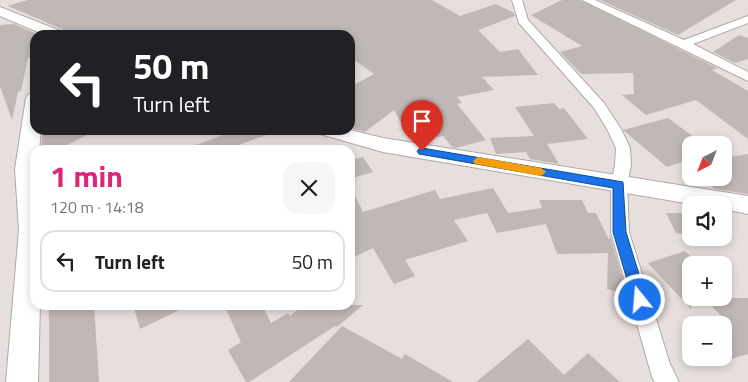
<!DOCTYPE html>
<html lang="en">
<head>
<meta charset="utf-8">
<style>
  body { margin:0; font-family:"Titillium Web",sans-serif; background:#f6f6f6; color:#202124; height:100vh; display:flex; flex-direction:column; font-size:19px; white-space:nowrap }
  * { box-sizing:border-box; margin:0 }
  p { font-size:16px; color:#757577 }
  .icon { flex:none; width:28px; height:28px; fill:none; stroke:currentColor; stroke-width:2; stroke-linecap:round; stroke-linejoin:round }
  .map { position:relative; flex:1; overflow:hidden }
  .drawer { position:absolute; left:30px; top:145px; width:325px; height:165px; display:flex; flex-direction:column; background:#fff; border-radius:15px; box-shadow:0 2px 8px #0003 }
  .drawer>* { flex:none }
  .top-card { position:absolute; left:30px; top:30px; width:325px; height:105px; border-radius:15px; box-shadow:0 2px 8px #0003; background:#202124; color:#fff; overflow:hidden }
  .needle { width:32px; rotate:222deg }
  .tools { position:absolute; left:682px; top:136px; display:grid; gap:10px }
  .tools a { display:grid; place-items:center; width:50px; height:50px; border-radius:10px; background:#fff; box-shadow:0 2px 8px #0003; font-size:25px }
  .pin { position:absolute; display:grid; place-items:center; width:42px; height:42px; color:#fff; margin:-51px -21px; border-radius:50% 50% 50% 0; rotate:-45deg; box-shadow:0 0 5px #0007 }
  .pin .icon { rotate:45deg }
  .me { position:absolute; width:55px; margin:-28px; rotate:343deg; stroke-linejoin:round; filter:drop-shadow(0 0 4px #0008) }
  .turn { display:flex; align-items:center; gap:18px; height:105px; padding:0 20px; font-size:22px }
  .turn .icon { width:65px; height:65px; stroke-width:2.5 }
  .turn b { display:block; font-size:35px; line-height:42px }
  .round { display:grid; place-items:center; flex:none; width:52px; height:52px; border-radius:15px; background:#f6f6f6 }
  .headline { display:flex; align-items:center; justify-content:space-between; height:85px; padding:0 20px }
  h1 { font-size:30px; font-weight:700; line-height:38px; color:#db2777 }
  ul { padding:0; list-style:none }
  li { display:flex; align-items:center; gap:15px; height:62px; margin:0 10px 8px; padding:0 10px; border:2px solid #e0e0e0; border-radius:15px }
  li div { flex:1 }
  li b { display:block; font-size:19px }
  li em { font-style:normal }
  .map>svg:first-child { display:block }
</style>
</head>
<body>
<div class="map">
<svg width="748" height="382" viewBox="0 0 748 382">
  <rect width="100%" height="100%" fill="#e7dfdd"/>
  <!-- building -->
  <g fill="#c0b8b6">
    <polygon points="27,0 432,0 460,16 496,4 514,13 515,16 478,30 500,52 518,49 538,75 482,77 494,90 457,97 462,103 457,104 486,140 456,148 452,147 443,136 412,141 394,110 365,132 350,128 350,87 374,74 350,57 350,35 122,35 118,32 109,35 68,35 64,30 8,6"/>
    <polygon points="562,0 580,0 717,68 712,70 748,91 748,139 696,100 646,115 622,95 634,94 633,73 582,74 578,71 560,52 582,46 531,15"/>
    <polygon points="600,0 736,0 678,35"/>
    <polygon points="14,24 35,33 35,57 28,58 21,91 18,92 12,120 0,86 0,25"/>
    <polygon points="739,35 748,38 748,59 735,63 713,52"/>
    <polygon points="554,103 559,109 564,108 588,139 547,144 559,164 530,159 526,152 496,154 490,138 534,136 515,107"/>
    <polygon points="668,118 691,135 691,159 667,167 623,130"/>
    <polygon points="43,130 96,130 58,150 41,150"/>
    <polygon points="237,130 268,130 269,134 225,150 187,150 187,148"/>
    <polygon points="748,154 748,194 714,189 707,179 724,179 724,158"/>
    <polygon points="363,157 373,172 350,179 350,160"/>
    <polygon points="350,186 363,212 435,190 440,199 493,188 508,213 542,208 539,200 582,200 588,213 596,213 609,240 610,235 623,280 623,293 607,289 608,253 557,254 546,224 497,233 487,213 454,220 468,241 405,260 415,276 394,284 373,248 350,259"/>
    <polygon points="666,213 686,213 691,222 691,235 676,233"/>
    <polygon points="685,251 691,257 691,309 648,263"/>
    <polygon points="704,298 748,298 748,354 724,361 724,329 732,327"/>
    <polygon points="49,305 94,305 99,382 49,382"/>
    <polygon points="133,305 190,305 140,329"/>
    <polygon points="224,305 262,305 271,323 288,313 290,316 303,305 363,305 337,327 335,326 249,382 246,382 228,350 241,342"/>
    <polygon points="342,326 402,359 405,354 453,382 289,382"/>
    <polygon points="528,339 564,375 588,353 620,382 476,382"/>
  </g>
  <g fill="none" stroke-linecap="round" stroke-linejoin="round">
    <!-- street casing -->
    <g stroke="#b1a9a8" stroke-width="2">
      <g id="street">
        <polygon points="512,0 522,0 528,20 604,103 621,129 630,148 631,165 627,185 629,232 670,364 679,382 655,382 652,377 611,232 611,185 615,165 616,148 607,129 594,108 519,23"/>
        <polygon points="582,0 595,0 684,40 748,16 748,23 693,44 748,72 748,81"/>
      </g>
    </g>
    <!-- secondary casing -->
    <g stroke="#b1a9a8" stroke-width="2">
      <g id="secondary">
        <polygon points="0,7 63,32 66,35 45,35 0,16"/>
        <polygon points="35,93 35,130 41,130 39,150 35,150 35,305 40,305 38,382 6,382 19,230 15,169 26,98 29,94"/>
        <polygon points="317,130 350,130 383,138 748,196 748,214 724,209 724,205 697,205 383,152 320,134"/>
      </g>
    </g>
    <!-- street -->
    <use href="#street" fill="#fff" fill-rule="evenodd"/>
    <!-- secondary -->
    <use href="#secondary" fill="#fff" fill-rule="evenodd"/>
  </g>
  <!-- route -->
  <polygon fill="#1a73e8" stroke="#114b97" points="422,148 623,182 626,232 647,300 645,305 640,307 635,305 633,300 613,232 613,188 419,154 417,151 419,149"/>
  <!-- slow -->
  <polygon fill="#f59e0b" points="478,157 541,168 546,172 541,176 475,164 473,161"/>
</svg>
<div class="tools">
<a><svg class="needle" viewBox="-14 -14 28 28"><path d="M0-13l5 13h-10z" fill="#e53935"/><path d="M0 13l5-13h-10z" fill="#757577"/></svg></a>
<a><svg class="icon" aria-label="sound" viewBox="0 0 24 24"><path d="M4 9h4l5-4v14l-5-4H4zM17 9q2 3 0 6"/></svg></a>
<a>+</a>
<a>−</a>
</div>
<div class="pin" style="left:422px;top:151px;background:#d93025"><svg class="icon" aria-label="arrive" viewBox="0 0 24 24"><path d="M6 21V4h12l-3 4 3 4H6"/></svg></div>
<svg class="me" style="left:640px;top:300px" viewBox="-20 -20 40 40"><circle r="17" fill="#1a73e8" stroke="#fff" stroke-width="3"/><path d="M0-11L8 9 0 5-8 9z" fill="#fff"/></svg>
<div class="top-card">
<div class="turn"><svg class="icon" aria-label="left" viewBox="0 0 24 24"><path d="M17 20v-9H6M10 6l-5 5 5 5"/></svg><div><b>50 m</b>Turn left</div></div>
</div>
<section class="drawer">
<div class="headline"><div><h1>1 min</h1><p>120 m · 14:18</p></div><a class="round"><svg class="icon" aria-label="close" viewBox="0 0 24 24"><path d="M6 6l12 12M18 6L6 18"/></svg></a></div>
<ul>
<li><svg class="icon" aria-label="left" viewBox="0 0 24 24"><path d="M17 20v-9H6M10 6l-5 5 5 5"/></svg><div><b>Turn left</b></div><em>50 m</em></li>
</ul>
</section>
</div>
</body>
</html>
